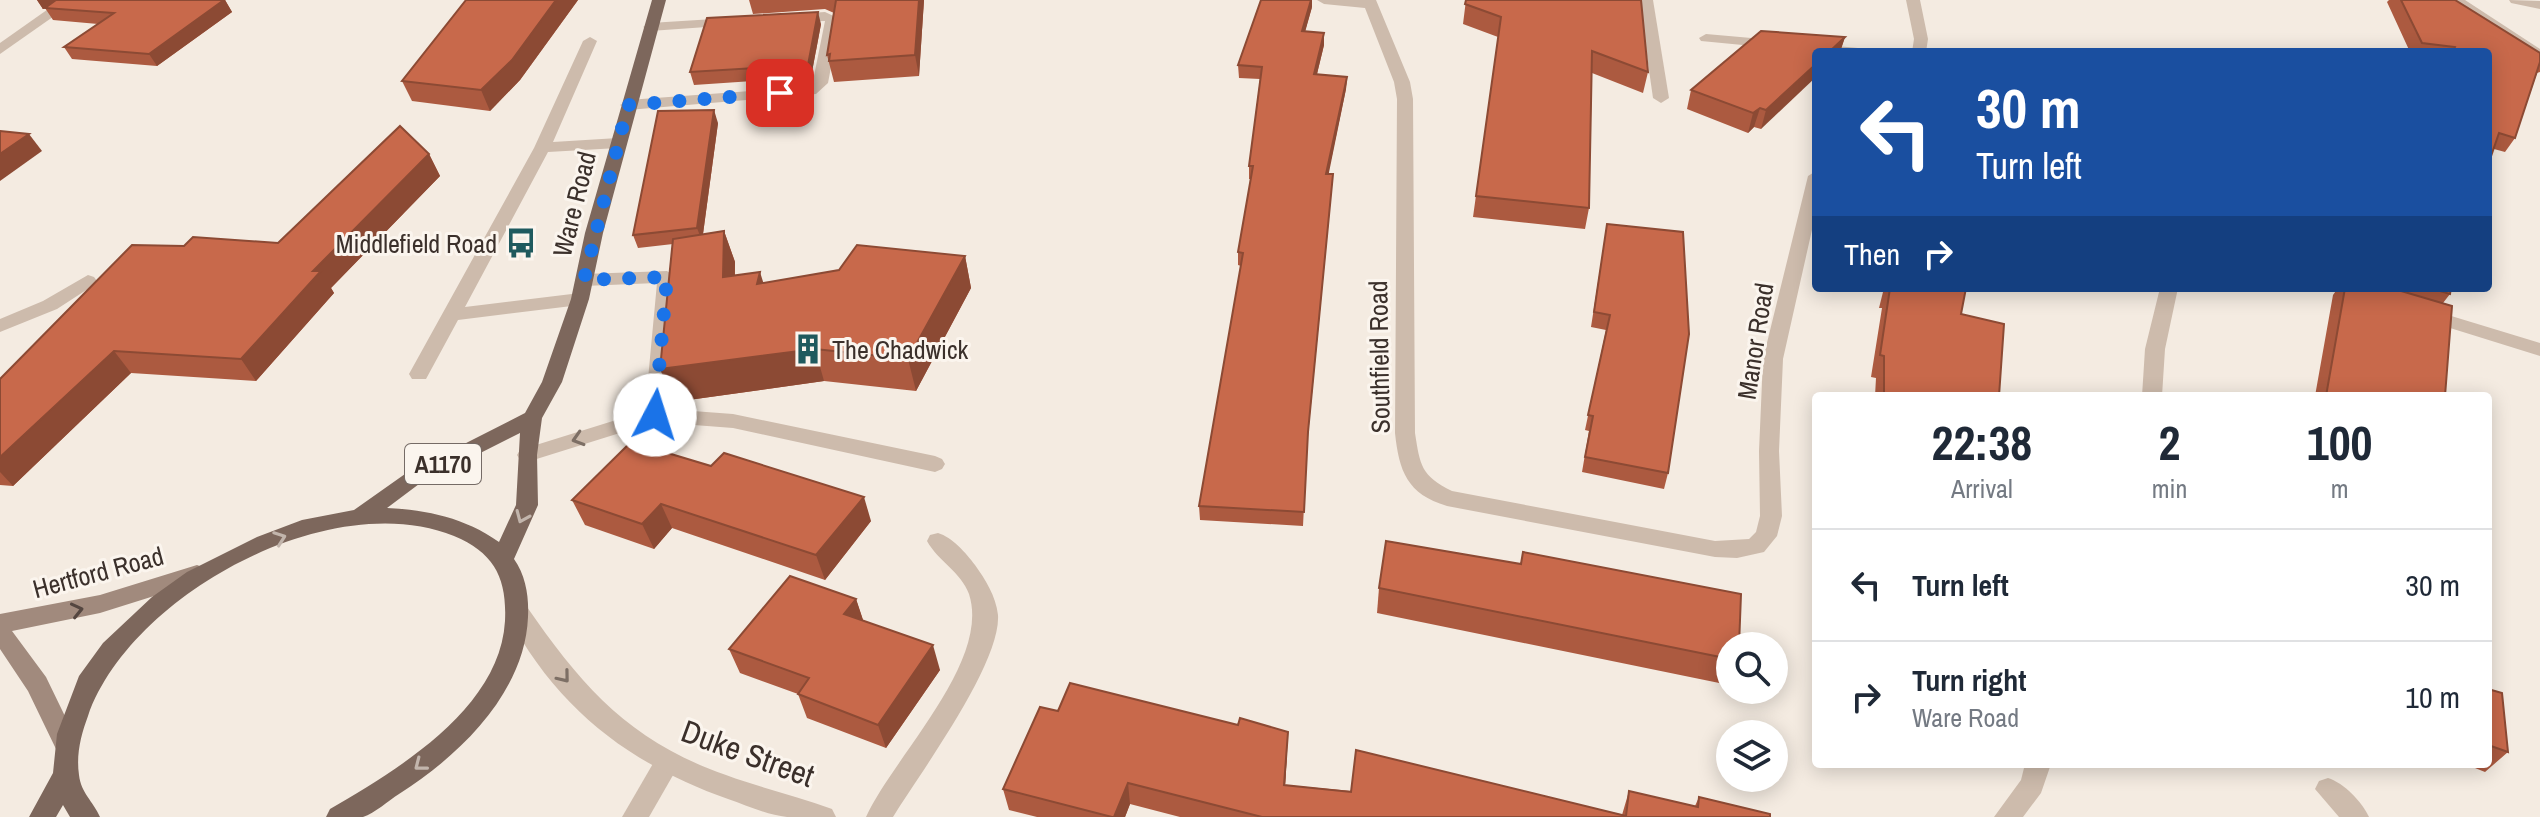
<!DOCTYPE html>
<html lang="en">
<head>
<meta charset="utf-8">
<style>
  body { margin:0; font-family:"Archivo Narrow",sans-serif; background:#f6f6f7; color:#1f2937; height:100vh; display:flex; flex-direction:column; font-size:30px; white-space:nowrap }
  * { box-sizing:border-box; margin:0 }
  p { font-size:26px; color:#747a83 }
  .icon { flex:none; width:44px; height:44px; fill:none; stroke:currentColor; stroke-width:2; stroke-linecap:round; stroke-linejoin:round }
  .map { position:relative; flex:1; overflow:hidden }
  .sheet { position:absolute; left:1812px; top:392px; width:680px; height:376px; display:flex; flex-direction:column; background:#fff; border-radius:8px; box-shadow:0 4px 20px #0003 }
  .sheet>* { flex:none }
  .banner { position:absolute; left:1812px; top:48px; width:680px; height:244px; border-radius:8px; box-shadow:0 4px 20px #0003; background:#1a4fa0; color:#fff; overflow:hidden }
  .tools { position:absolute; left:1716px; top:632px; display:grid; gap:16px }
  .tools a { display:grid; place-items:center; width:72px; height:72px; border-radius:50%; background:#fff; box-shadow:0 4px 20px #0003; font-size:40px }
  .pin { position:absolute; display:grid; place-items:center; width:68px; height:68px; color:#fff; margin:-34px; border-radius:16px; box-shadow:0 4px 12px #0006 }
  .me { position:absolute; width:88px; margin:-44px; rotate:5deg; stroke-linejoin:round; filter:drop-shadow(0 0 6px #0008) }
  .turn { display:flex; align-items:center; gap:28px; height:168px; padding:0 32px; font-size:36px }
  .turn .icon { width:104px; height:104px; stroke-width:2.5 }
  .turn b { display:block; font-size:56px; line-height:68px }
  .then { display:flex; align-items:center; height:76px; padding:0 32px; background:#0003; gap:16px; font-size:30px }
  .eta { display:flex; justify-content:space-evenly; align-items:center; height:136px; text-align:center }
  .eta b { font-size:48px; font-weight:700; line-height:56px }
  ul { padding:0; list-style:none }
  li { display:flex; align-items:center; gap:24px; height:112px; padding:0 32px; border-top:2px solid #e0e1e3 }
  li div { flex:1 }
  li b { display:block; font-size:30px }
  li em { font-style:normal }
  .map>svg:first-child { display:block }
</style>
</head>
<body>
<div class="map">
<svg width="2540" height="817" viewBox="0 0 2540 817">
  <rect width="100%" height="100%" fill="#f4ebe1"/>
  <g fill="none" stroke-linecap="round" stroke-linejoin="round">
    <!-- service -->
    <g fill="#cdbbac" fill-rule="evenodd">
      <polygon points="1639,0 1653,0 1669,98 1661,103 1653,98"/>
      <polygon points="2449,0 2465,0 2540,49 2540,60"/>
      <polygon points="825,12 840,19 828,83 816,94 628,110 620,105 628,100 807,87 813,81 825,21 794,22 787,18 794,14"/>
      <polygon points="730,18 737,22 735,25 650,31 643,27 650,23"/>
      <polygon points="1706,34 1774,40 1781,44 1774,48 1701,41 1699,38"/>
      <polygon points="590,37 597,41 553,142 618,138 626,143 618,148 548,152 465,307 580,293 589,299 580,305 458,320 426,379 412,379 409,374 534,148 583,41"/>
      <polygon points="1814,44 1858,48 1865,52 1809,51 1807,48"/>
      <polygon points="667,271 676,277 666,409 733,414 935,456 942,459 945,464 942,469 935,472 733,428 655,422 527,462 520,460 517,455 520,450 645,411 657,283 584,286 575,280 584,274"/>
      <polygon points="88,275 94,277 97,281 94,285 57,309 0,332 0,319 43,301"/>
      <polygon points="2160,288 2178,288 2165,349 2162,396 2142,396 2145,349"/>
      <polygon points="2425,308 2540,343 2540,356 2418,318 2416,314 2418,310"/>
      <polygon points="667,752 676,755 680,763 649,817 622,817 658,755"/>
      <polygon points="2025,764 2051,764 2041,793 2023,817 1994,817 2021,780"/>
      <path d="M 2328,778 C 2344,783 2362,802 2369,817 L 2339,817 L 2315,789 L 2319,781 Z"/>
    </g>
    <!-- minor -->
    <g fill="#cdbbac" fill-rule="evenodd">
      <polygon points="61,0 77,0 0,54 0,43"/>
      <path d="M 1317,0 L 1376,0 L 1410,82 L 1413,99 L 1415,433 C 1420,465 1421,476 1452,491 L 1715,541 L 1749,539 L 1756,532 L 1760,516 L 1759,451 L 1763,359 L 1808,176 L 1816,171 L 1816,212 L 1783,359 L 1779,451 L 1782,516 L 1777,536 L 1764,552 L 1737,558 L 1715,557 L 1447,506 C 1407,494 1399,471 1395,433 L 1397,99 L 1394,82 L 1365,8 L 1324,4 Z"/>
      <polygon points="1906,0 1920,0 1928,39 1926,52 1912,52 1914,39"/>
      <polygon points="2509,0 2540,1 2540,9 2511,3"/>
      <path d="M 938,533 C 952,537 966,553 975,565 C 985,579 996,596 998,615 C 1001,664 920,773 893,817 L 866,817 C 894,756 991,662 969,594 C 961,572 938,561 927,541 L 930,535 Z"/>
    </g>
    <!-- tertiary -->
    <path fill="#cdbbac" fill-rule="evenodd" d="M 519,605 L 527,607 C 583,688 631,742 726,775 C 761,788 797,796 832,809 L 836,817 C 820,817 803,817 787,817 C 767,815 746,805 728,799 C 629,764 556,708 507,614 L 511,607 Z"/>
    <!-- secondary -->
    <polygon fill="#a18a7d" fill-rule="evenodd" points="197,565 205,568 208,574 205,580 100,613 12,631 46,677 77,741 74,749 65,752 56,749 28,691 0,649 0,614 100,595"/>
    <!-- primary -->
    <path fill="#7d675c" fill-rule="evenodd" d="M 652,0 L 666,0 L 603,233 L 589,299 L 562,382 L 542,418 L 537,455 L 538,505 L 514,559 C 526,576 529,597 528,617 C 525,693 459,756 399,794 C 388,801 375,813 363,817 C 352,817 337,817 326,817 L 330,809 C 397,770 500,709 505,621 C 507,579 495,553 454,536 C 330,486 130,595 88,716 C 81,735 76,754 79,775 C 81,793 93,801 100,817 L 70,817 L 63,805 L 56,817 L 29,817 L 53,773 L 57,734 L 79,676 L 103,643 L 152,597 L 187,572 L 257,537 L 302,520 L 354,510 L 405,474 L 525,413 L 542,382 L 571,299 L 585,233 ZM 520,433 L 516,505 L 499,542 C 465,518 428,510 387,508 L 419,484 Z"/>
  </g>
  <!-- wall -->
  <g fill="#ac5a40">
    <polygon points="37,0 225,0 232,12 157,66 72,59 64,47 98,24 53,20 45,8 54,2 43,9"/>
    <polygon points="466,0 578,0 520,80 490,111 412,101 402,81"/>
    <polygon points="749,0 924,0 919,76 834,82 827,55 834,13 825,9 753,14"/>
    <polygon points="1466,0 1648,72 1643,93 1592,73 1589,208 1585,229 1473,217 1498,37 1463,24"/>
    <polygon points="2389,0 2455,0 2540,53 2540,72 2537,73 2515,138 2505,152 2494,149 2488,52 2410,52 2387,2"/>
    <polygon points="1312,7 1305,31 1324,33 1324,45 1317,74 1347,77 1346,89 1328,174 1333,174 1332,187 1307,446 1303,526 1200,520 1199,506 1241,266 1238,265 1238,252 1251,179 1249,179 1249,166 1260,79 1239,78 1238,65"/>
    <polygon points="821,24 811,77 694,85 690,72"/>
    <polygon points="1845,37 1840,52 1816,52 1761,129 1754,127 1748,133 1687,109 1691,90"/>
    <polygon points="718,123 703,234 724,231 735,262 735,275 763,283 965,256 971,288 916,391 824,381 674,402 673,244 638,248 633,235"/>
    <polygon points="429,154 440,176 331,288 334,293 256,381 131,373 13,486 0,485 0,379 184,246 278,243"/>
    <polygon points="1607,224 1668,473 1664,489 1582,472 1589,431 1585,430 1606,330 1591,327"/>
    <polygon points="1884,288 1966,288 1961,314 1999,396 1875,396 1876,378 1871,377 1882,308 1879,308"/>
    <polygon points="2338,288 2451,288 2450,294 2443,303 2445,396 2315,396 2333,295"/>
    <polygon points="631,442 871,521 825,580 672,528 654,549 585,525 572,500"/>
    <polygon points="1521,564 1730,646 1729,685 1377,613 1379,588"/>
    <polygon points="856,599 863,620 940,670 886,748 807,718 798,694 740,673 729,649"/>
    <polygon points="2488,689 2508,752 2485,772 2465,764 2488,764"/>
    <polygon points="1287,753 1285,785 1622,815 1629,791 1695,806 1699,797 1770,817 1180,817 1130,804 1125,817 1037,817 1009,810 1003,789"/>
  </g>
  <!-- shaded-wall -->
  <g fill="#8c4a34">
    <polygon points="37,0 56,0 43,9"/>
    <polygon points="224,0 225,0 232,12 157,66 149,54"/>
    <polygon points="556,0 578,0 520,80 490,111 481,90"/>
    <polygon points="919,0 924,0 919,76 915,55"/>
    <polygon points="1311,0 1312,0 1312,7 1302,43 1302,31"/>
    <polygon points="818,12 821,24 811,77 808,65"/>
    <polygon points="1324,33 1324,45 1314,86 1314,74"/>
    <polygon points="1845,37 1840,52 1829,52"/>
    <polygon points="1816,64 1816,77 1761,129 1766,110"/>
    <polygon points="1347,77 1346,89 1326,187 1326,174"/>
    <polygon points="1760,108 1754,127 1748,133 1753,113"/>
    <polygon points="714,110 718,123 702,241 697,228"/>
    <polygon points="29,134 42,151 0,181 0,154"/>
    <polygon points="429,154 440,176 331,288 334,293 256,381 241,359 313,271"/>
    <polygon points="724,231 735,262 734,308 723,277"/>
    <polygon points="965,256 971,288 916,391 908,359"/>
    <polygon points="760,272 770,304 757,284"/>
    <polygon points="815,349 824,381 674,402 660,369"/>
    <polygon points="114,351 131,373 13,486 0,472 0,457"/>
    <polygon points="864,497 871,521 825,580 816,555"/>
    <polygon points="661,504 672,528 654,549 642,524"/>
    <polygon points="856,599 864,623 844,614"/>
    <polygon points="933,645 940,670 886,748 878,725"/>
    <polygon points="1288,732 1287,753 1284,806 1284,785"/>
    <polygon points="1128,783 1130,804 1125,817 1114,817"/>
  </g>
  <!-- building -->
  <g fill="#c8694b" stroke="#8c4a34" stroke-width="2">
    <polygon points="56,0 224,0 149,54 64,47 114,13 45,8"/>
    <polygon points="466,0 556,0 512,60 481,90 402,81"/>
    <polygon points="836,0 919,0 915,55 829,61 830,54 827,55"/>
    <polygon points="1261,0 1311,0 1302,31 1324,33 1314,74 1347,77 1326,174 1333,174 1308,432 1304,512 1199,506 1243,253 1238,252 1253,166 1249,166 1262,67 1238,65"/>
    <polygon points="1466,0 1641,0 1648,72 1592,51 1589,208 1476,196 1501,17 1465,4"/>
    <polygon points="2401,0 2455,0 2540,53 2540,62 2515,138 2499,133 2488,165 2488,52 2453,52 2455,47 2422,43"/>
    <polygon points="818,12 808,65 690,72 707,18"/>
    <polygon points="1761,31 1845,37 1829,52 1816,52 1816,64 1766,110 1760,108 1753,113 1691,90"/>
    <polygon points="714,110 697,228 633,235 658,111"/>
    <polygon points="400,126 429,154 313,271 321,271 241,359 114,351 0,457 0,379 132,245 184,246 193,237 278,243"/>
    <polygon points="0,131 29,134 0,154"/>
    <polygon points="1607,224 1683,232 1689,334 1668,473 1585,457 1593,416 1588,415 1610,315 1594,312"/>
    <polygon points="724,231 723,277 760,272 757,284 839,270 857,245 965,256 908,359 815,349 660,369 673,239"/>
    <polygon points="1890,288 1966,288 1961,314 2004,324 1999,396 1884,396 1884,356 1880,355"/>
    <polygon points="2345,288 2391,288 2452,306 2445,396 2326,396"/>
    <polygon points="2430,288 2451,288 2450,294"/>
    <polygon points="631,442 711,466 724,453 864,497 816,555 661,504 642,524 572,500"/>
    <polygon points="1386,541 1521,564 1523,552 1741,594 1739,646 1730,646 1730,659 1379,588"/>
    <polygon points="790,576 856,599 844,614 933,645 878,725 798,694 809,678 729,649"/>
    <polygon points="1070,683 1238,725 1240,718 1288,732 1284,785 1351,792 1356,750 1626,816 1629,791 1698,807 1699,797 1770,814 1770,817 1262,817 1128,783 1114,817 1112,817 1003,789 1040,707 1058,711"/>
    <polygon points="2488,689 2502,693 2508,752 2488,745"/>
  </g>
  <!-- one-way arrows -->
  <defs><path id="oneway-chevron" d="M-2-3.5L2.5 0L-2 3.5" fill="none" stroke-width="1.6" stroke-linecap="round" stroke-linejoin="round" transform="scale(2)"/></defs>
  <g stroke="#7d6f65">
    <use href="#oneway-chevron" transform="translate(578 439) rotate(163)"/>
    <use href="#oneway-chevron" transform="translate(564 677) rotate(51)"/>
  </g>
  <g stroke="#c2b5ac">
    <use href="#oneway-chevron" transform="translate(522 517) rotate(113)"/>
    <use href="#oneway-chevron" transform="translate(280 538) rotate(-20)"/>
    <use href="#oneway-chevron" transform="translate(420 765) rotate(142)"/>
  </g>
  <use stroke="#544640" href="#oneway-chevron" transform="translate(77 610) rotate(-13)"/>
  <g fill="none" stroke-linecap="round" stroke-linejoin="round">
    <!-- route -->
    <polyline stroke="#1a73e8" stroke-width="14" stroke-dasharray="0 25.2" points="655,415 667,277 584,280 628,105 780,93"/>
  </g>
  <!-- icons -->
  <defs>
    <g id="bus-bare" transform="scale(2.4)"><path d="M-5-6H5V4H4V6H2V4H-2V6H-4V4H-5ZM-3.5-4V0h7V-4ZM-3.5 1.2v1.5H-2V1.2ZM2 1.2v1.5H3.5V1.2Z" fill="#1f5a5e" stroke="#fbf5ee" stroke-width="2.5" paint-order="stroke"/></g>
    <g id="building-bare" transform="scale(2.4)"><path d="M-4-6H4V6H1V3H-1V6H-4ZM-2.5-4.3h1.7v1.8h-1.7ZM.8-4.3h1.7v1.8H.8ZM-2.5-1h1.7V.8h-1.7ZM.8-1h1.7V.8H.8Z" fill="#1f5a5e" stroke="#fbf5ee" stroke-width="2.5" paint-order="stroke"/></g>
  </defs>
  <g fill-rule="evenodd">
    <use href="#bus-bare" x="521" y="243"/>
    <use href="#building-bare" x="808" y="349"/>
  </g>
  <g text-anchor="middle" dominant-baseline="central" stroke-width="6" stroke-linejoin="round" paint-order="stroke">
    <!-- shield labels -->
    <rect fill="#fbf5ee" stroke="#756b66" stroke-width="2" x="405" y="444" width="76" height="40" rx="6"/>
    <g font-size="24" font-weight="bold" fill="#3b302b">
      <text x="443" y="464">A1170</text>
    </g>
    <!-- street labels -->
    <g font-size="26" fill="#3b302b" stroke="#fbf5ee">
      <text transform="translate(574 204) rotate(-76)">Ware Road</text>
      <text transform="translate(1755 341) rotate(-81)">Manor Road</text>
      <text transform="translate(1379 357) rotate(-91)">Southfield Road</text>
      <text transform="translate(98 572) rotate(-15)">Hertford Road</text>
    </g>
    <!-- poi labels -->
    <g font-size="26" fill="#3b302b" stroke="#fbf5ee" text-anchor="end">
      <text x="497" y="243">Middlefield Road</text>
      <text x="832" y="349" text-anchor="start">The Chadwick</text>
    </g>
    <!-- near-street labels -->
    <g font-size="32" fill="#3b302b" stroke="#fbf5ee">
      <text transform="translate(748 753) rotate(20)">Duke Street</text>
    </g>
  </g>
</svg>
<div class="tools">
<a><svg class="icon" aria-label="search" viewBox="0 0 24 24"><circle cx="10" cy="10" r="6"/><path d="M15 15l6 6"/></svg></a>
<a><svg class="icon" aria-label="layers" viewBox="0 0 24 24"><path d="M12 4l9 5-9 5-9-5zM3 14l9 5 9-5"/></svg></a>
</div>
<div class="pin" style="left:780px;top:93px;background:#d93025"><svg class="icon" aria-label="arrive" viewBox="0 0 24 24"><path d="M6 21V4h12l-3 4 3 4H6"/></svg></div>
<svg class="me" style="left:655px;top:415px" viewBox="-20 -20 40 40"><circle r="19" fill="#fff"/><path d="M0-13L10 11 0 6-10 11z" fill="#1a73e8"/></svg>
<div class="banner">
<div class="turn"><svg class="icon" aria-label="left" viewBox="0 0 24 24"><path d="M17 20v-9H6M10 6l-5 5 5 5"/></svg><div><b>30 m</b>Turn left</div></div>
<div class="then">Then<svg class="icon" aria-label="right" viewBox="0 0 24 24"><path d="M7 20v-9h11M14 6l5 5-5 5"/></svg></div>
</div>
<section class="sheet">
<div class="eta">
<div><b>22:38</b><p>Arrival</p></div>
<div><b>2</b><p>min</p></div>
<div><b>100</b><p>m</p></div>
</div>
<ul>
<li><svg class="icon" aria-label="left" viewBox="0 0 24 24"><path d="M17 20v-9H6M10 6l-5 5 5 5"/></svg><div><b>Turn left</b></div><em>30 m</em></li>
<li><svg class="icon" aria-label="right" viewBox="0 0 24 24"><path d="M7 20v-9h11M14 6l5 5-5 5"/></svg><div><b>Turn right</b><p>Ware Road</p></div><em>10 m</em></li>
</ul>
</section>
</div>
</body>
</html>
